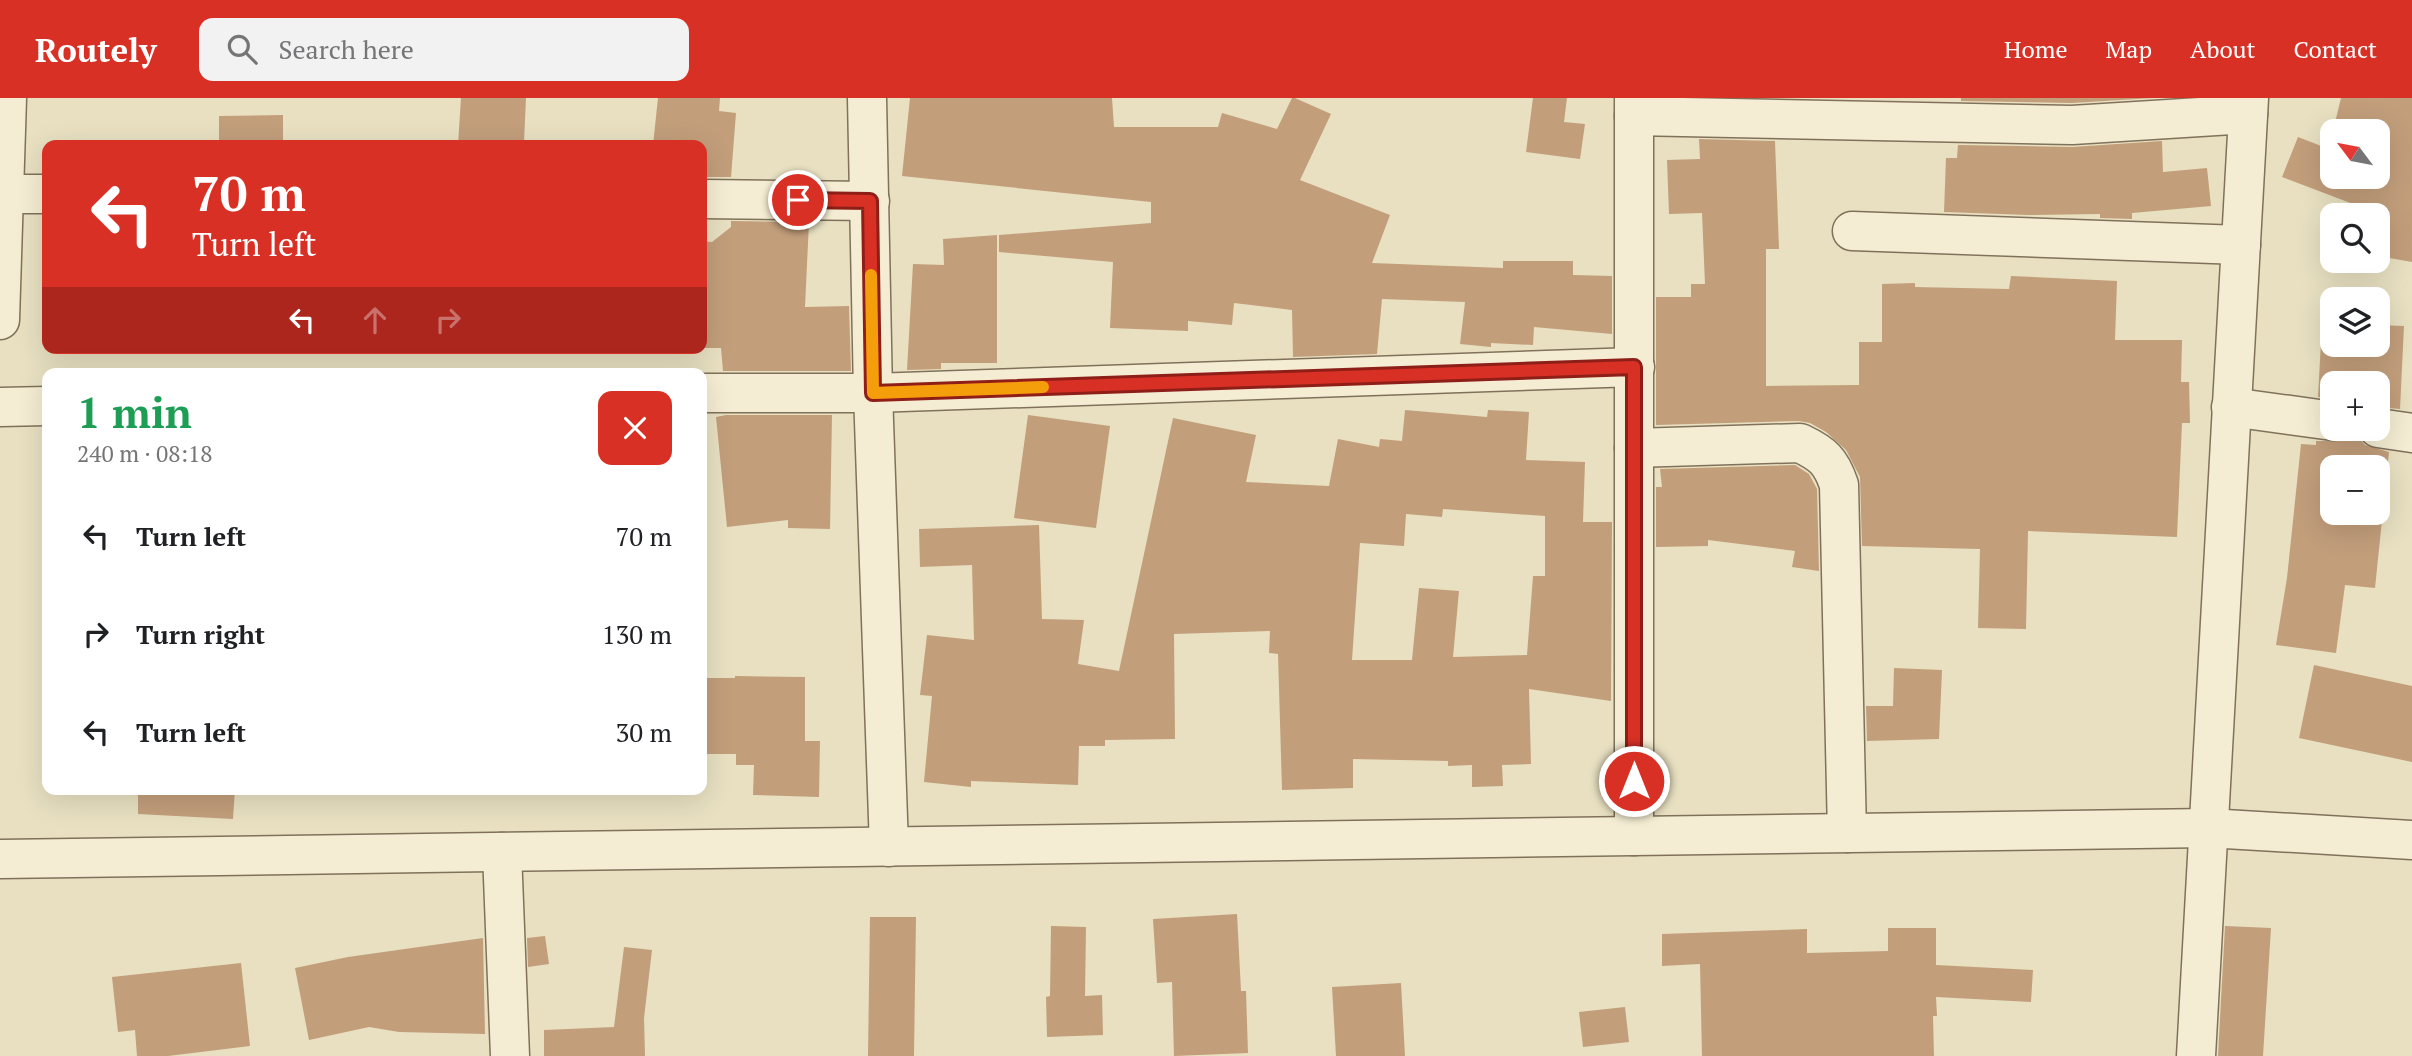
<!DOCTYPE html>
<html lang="en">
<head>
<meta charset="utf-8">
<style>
  body { margin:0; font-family:"PT Serif",serif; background:#f2f2f2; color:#202124; height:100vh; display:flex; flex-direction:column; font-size:26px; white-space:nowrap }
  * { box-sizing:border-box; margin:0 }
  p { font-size:23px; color:#757577 }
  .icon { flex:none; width:38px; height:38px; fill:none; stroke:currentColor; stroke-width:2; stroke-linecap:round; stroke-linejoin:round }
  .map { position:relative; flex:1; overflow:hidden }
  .details { position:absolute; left:42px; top:270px; width:665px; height:427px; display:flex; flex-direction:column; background:#fff; border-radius:14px; box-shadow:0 7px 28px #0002 }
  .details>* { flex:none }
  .banner { position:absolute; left:42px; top:42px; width:665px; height:214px; border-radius:14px; box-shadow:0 7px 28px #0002; background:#d93025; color:#fff; overflow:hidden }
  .needle { width:46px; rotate:302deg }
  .tools { position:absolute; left:2320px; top:21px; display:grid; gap:14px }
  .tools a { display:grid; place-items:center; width:70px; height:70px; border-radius:14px; background:#fff; box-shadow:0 7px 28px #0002; font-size:35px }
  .pin { position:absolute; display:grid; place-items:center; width:60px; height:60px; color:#fff; margin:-30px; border:4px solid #fff; border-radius:50%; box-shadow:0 2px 7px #0007 }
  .me { position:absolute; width:77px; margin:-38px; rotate:0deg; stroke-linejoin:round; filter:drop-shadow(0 0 5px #0008) }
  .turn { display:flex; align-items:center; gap:24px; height:147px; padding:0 35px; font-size:32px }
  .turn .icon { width:91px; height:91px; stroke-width:2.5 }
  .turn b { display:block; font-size:49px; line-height:60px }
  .lanes { display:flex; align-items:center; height:66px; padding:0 35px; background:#0003; justify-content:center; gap:35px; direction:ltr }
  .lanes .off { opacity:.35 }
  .round { display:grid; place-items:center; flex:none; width:74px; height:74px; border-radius:14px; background:#f2f2f2 }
  .headline { display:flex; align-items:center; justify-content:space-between; height:119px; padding:0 35px }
  h1 { font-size:42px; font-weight:600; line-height:52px; color:#1e9e55 }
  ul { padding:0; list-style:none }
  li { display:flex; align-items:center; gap:21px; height:98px; padding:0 35px }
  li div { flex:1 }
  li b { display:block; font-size:26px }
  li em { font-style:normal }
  header { display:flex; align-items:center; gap:42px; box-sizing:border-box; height:98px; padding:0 35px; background:#d93025; color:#fff }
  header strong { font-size:33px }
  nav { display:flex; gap:38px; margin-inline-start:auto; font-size:24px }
  .search { width:490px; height:63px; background:#f2f2f2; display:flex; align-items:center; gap:18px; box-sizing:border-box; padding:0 24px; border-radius:14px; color:#757577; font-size:26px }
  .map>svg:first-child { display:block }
</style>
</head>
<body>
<header>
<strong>Routely</strong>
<div class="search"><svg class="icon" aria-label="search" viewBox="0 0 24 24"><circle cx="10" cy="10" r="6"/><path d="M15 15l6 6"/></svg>Search here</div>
<nav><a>Home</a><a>Map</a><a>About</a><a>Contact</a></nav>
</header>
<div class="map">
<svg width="2412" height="958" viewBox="0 0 2412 958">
  <rect width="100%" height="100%" fill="#e8e0c1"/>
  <!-- building -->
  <g fill="#c29e7b" fill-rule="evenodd">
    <polygon points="461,0 526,0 524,44 505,43 505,47 458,47"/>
    <polygon points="658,0 720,0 719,13 736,15 731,79 702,79 702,47 653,47"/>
    <polygon points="910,0 1112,0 1114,29 1218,29 1222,15 1277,31 1292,0 1295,0 1331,16 1300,82 1390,117 1372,165 1503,170 1503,163 1573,163 1573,177 1612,178 1612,236 1534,229 1533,247 1491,245 1491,249 1460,246 1465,204 1382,201 1377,256 1293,259 1292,212 1234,205 1232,227 1188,223 1188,233 1110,230 1113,164 999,154 999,137 1151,125 1151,104 902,78"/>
    <polygon points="1533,0 1567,0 1564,24 1585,26 1580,61 1526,54"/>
    <polygon points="1961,0 2153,0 2072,5 1961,3"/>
    <polygon points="2341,0 2412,0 2412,164 2378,158 2378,117 2351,117 2353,106 2282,79 2298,39 2329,51 2333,35 2333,79 2378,79 2378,33 2333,33"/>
    <polygon points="283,17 283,47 219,47 219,18"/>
    <polygon points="1699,41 1775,43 1779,151 1766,151 1766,288 1859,287 1859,244 1882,244 1882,186 1915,185 1915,189 2009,191 2011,178 2117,183 2115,242 2182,242 2181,284 2189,284 2190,325 2182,325 2177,439 2028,433 2026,531 1978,530 1980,451 1862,448 1860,379 1846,352 1826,334 1810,325 1799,323 1656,327 1656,199 1691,199 1691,186 1705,186 1702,115 1669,116 1667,62 1700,61"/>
    <polygon points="2162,43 2163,74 2207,70 2211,108 2132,115 2132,121 2100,120 2100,116 2029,117 1944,114 1946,60 1957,60 1958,47 2072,49"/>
    <polygon points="731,123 809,124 805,209 849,208 851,273 723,273 721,250 702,250 702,143 712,144 731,129"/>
    <polygon points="997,137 997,265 941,265 941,271 907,272 913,166 944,167 943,141"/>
    <polygon points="2322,225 2333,226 2333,247 2378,247 2378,227 2404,228 2400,311 2378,309 2378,285 2333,285 2333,301 2318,299"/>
    <path d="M 1405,312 L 1487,319 L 1488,312 L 1529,314 L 1526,362 L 1585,364 L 1583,424 L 1612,424 L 1611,603 L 1529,591 L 1531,666 L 1502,667 L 1503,688 L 1472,689 L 1472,667 L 1448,668 L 1448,663 L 1353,661 L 1353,690 L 1282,692 L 1278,556 L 1269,555 L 1270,533 L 1174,536 L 1175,641 L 1105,642 L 1105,648 L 1079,648 L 1078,687 L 971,683 L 971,689 L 924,684 L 932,598 L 920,597 L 927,537 L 974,542 L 972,467 L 920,469 L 919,431 L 1039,427 L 1042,521 L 1084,522 L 1078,566 L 1119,573 L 1173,320 L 1256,337 L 1246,384 L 1329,388 L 1338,341 L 1379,349 L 1380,341 L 1402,343 ZM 1443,411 L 1545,418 L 1545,478 L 1533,478 L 1527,557 L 1453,559 L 1459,493 L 1419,490 L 1412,562 L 1352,562 L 1360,445 L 1404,448 L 1406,416 L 1442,419 Z"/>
    <polygon points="726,317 832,317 830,431 788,430 788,422 727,429 716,319"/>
    <polygon points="1028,317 1110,328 1096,430 1014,420"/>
    <path d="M 2353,331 L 2357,331 L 2358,339 L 2365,347 L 2389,354 L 2375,490 L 2345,487 L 2336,555 L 2276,547 L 2287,480 L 2301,346 L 2316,347 L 2316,343 L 2341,343 L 2350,337 ZM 2333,369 L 2378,369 L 2378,415 L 2333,415 Z"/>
    <polygon points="1795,367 1809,376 1817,391 1819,473 1792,469 1795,453 1708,442 1708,448 1656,449 1656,389 1662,389 1660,371"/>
    <polygon points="2314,567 2412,588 2412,664 2299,640"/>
    <polygon points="1894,570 1942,572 1939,641 1867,643 1866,608 1893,608"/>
    <polygon points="735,578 805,579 805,643 820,643 819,699 753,697 754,667 736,667 736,656 702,656 702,580 735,580"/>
    <polygon points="138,691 235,691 233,721 138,716"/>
    <polygon points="1237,816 1241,893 1246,893 1248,955 1174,958 1172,884 1157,885 1153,821"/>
    <polygon points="870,819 916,819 914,958 868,958"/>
    <polygon points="1051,828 1086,829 1085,898 1102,897 1103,937 1047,939 1046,899 1050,898"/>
    <polygon points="2225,828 2271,830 2263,958 2218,958"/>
    <polygon points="1888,830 1936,830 1936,867 2033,872 2031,904 1936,899 1937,918 1933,918 1934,958 1702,958 1700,866 1662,868 1662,836 1807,831 1807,855 1888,853"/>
    <polygon points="545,838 549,866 528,869 527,840"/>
    <polygon points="483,840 485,936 399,934 369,929 309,942 295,870 348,859"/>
    <polygon points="624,849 652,852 644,920 645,958 544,958 544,932 614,929"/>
    <polygon points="241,865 250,948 168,958 137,958 135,932 118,934 112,879"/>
    <polygon points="1401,885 1405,958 1336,958 1332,889"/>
    <polygon points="1625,909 1629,944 1583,949 1579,914"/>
  </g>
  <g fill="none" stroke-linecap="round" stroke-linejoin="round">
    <!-- minor casing -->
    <g stroke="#80715b" stroke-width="41">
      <g id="minor">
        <polyline points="867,0 873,295 889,749"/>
        <polyline points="1634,0 1634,738"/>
        <polyline points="1634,18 2072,27 2248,16"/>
        <polyline points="4,96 47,96"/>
        <polyline points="702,101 870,103"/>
        <polyline points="1852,133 2241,147"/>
        <polyline points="0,222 7,0"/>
        <polyline points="702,295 873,295 1635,269"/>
        <polyline points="0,309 47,308"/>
        <polyline points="2231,309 2333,323"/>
        <polyline points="2378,330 2412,335"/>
        <path d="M 1634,350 L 1800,345 C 1823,356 1831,363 1839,387 L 1847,735"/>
        <polyline points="502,754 510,958"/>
        <polyline points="0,761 2208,730 2412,742"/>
        <polyline points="2196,958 2249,0"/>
      </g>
    </g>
    <!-- minor -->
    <use href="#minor" stroke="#f4edd3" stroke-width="38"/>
  </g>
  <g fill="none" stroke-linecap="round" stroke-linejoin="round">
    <!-- route casing -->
    <g stroke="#8d1f18" stroke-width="18">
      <polyline id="route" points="798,102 870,103 873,295 1634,269 1634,683"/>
    </g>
    <!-- route -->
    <use href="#route" stroke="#d93025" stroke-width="12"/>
    <!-- slow -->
    <polyline stroke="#f59e0b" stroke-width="12" points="871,177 873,295 1043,289"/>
  </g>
</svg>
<div class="tools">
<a><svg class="needle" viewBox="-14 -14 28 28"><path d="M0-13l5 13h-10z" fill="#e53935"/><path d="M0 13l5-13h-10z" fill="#757577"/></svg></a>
<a><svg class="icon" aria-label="search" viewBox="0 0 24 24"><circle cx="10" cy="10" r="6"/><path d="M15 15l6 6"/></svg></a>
<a><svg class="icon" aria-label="layers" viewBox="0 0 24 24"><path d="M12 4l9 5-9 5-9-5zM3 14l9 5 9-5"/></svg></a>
<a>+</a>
<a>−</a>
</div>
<div class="pin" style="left:798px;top:102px;background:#d93025"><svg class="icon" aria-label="arrive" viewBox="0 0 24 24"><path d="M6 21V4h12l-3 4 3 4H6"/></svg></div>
<svg class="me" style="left:1634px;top:683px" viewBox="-20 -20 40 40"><circle r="17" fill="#d93025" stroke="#fff" stroke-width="3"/><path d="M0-11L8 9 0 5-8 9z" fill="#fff"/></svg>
<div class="banner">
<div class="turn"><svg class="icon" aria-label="left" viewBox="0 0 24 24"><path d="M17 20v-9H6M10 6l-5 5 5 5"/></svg><div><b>70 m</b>Turn left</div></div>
<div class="lanes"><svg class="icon" aria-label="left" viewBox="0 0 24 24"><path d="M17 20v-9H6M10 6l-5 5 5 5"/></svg><svg class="icon off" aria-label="ahead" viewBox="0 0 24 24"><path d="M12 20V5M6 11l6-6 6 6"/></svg><svg class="icon off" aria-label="right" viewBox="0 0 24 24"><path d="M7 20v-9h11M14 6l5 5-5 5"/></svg></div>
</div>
<section class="details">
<div class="headline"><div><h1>1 min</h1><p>240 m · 08:18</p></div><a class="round" style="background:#d93025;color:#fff"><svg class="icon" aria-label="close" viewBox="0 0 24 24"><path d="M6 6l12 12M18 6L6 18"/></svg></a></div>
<ul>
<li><svg class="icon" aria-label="left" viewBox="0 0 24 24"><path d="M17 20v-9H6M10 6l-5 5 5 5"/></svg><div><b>Turn left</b></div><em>70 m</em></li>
<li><svg class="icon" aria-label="right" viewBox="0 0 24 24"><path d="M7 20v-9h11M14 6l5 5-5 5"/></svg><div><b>Turn right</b></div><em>130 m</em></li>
<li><svg class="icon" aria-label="left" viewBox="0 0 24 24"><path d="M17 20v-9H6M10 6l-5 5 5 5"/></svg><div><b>Turn left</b></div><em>30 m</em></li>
</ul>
</section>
</div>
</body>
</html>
